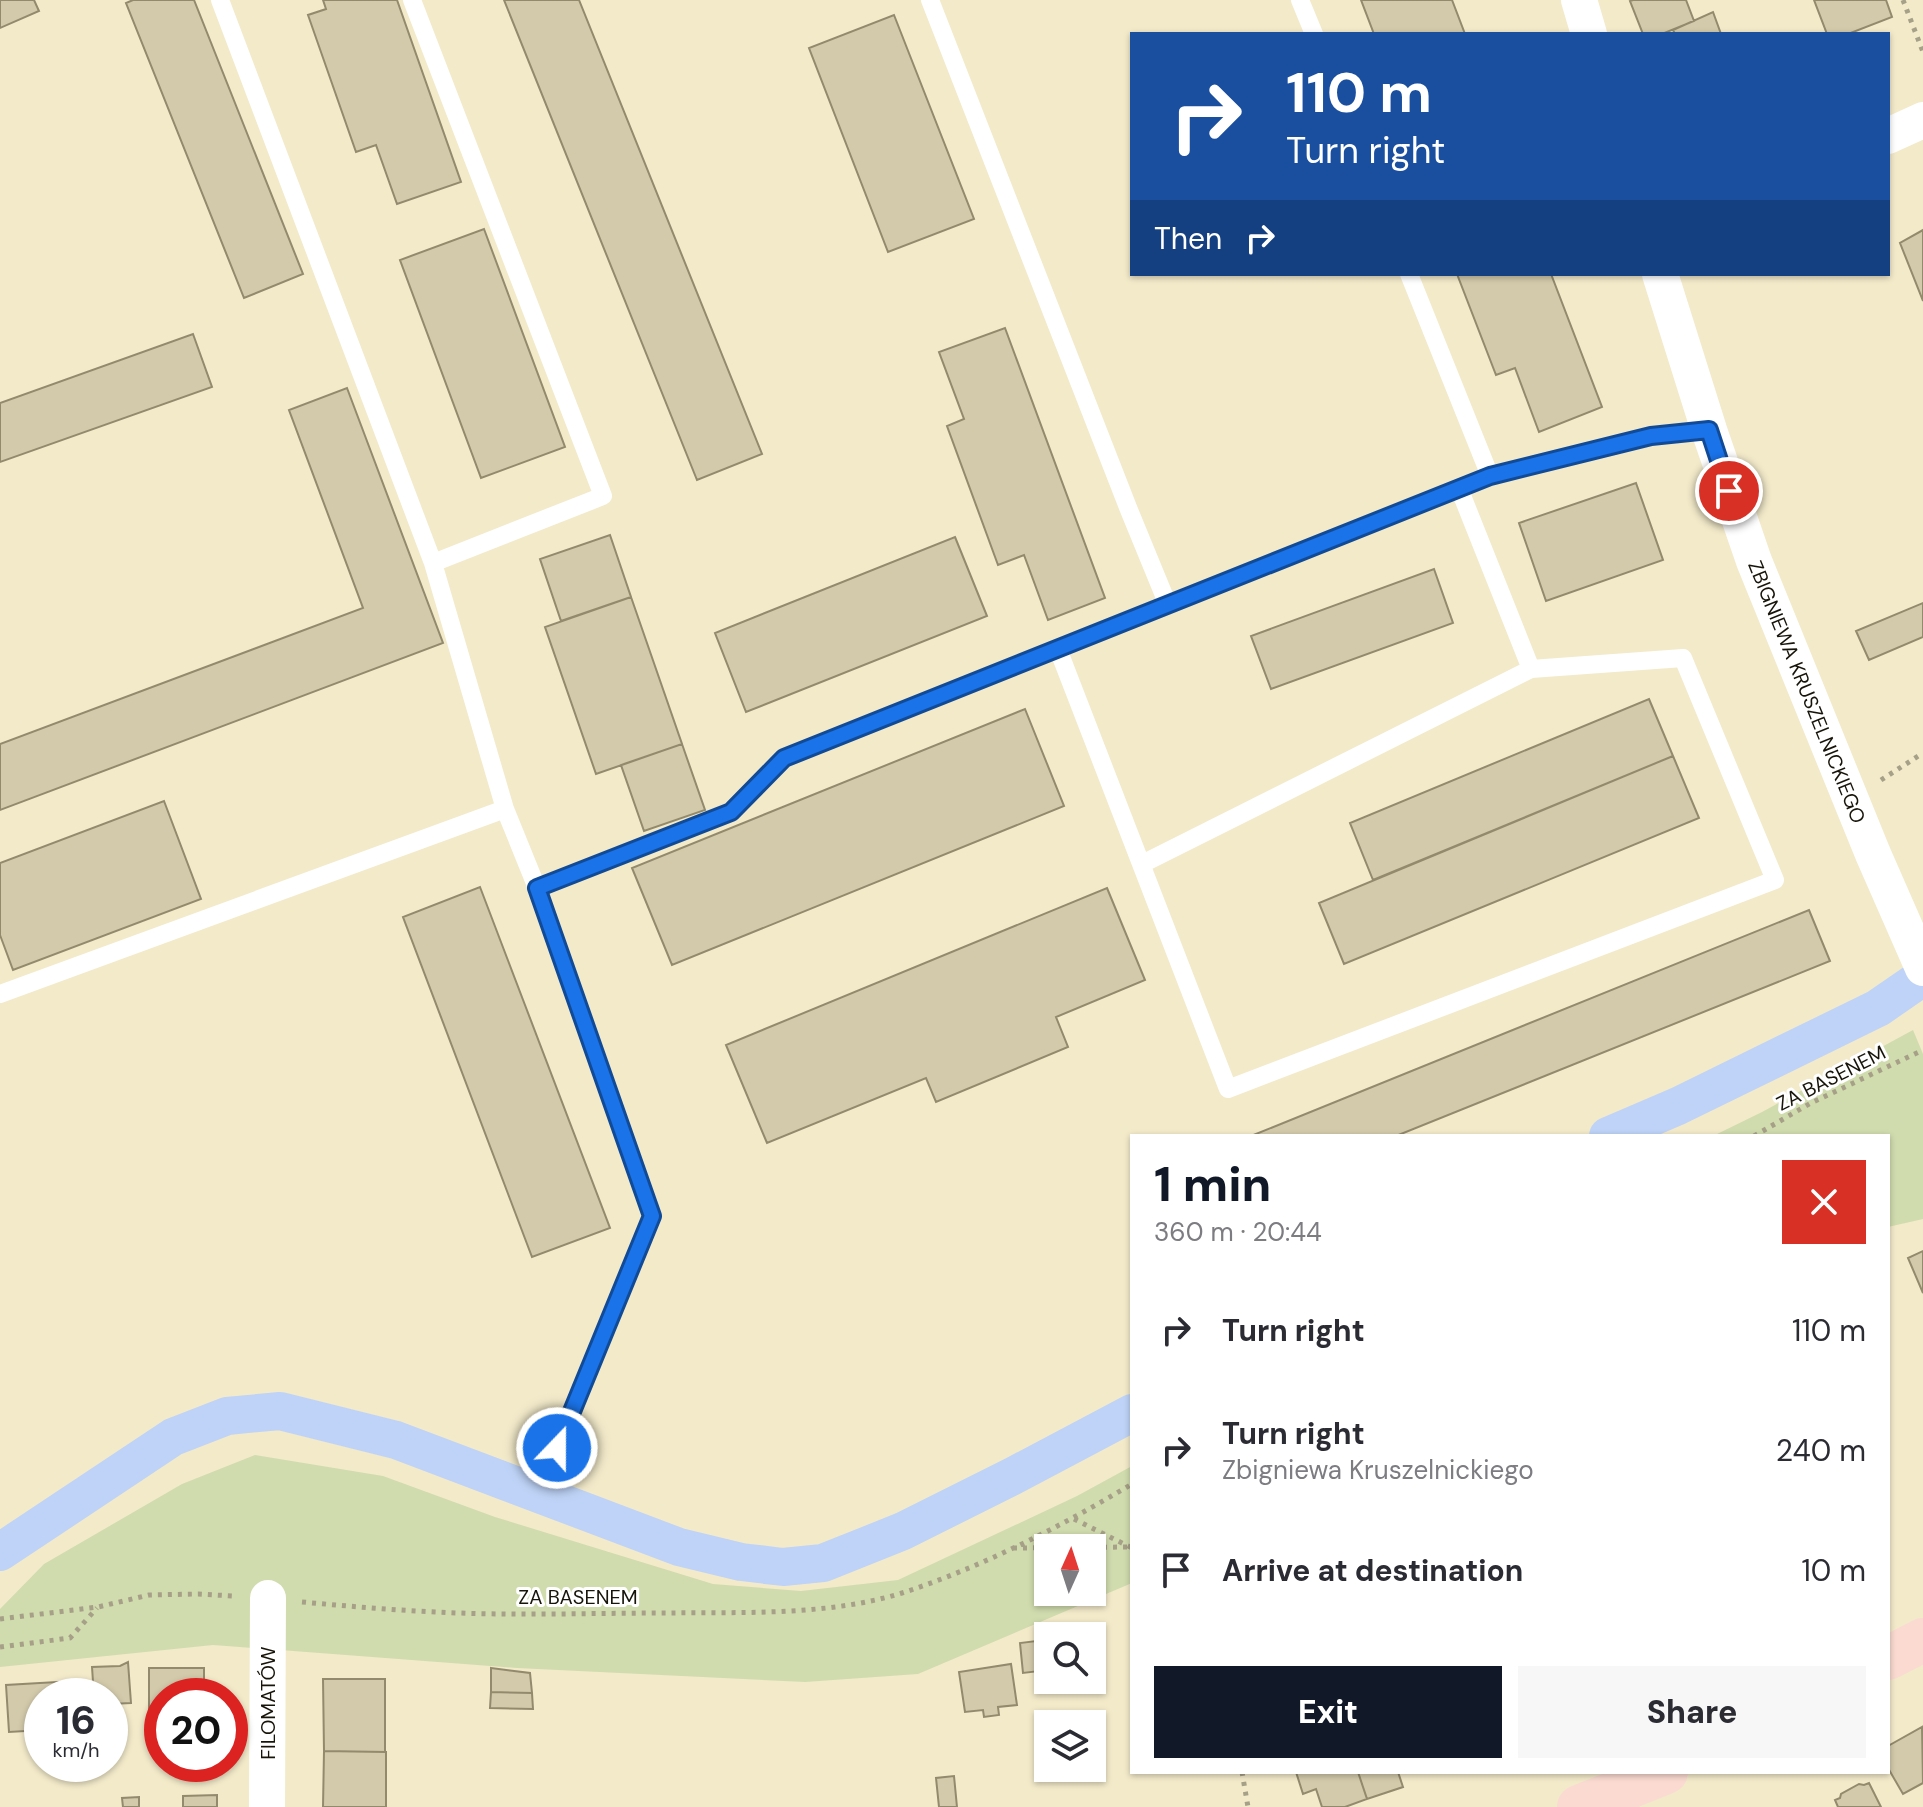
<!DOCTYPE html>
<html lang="en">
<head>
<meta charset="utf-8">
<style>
  body { margin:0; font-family:"DM Sans",sans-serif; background:#f7f7f7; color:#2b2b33; height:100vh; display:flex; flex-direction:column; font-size:30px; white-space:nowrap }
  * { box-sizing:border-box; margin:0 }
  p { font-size:26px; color:#7c7c81 }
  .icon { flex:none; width:44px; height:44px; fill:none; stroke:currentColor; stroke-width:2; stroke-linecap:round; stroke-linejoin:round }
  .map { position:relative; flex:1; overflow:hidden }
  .sheet { position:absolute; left:1130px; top:1134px; width:760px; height:640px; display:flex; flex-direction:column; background:#fff; border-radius:0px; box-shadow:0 2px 6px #0004 }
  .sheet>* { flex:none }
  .guide { position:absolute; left:1130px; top:32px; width:760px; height:244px; border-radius:0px; box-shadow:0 2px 6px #0004; background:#1a4fa0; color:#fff; overflow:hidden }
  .needle { width:52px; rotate:3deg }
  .fabs { position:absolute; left:1034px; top:1534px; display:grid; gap:16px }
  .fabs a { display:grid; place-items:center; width:72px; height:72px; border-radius:0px; background:#fff; box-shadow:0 2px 6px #0004; font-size:40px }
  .speed { position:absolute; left:24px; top:1678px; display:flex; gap:16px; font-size:40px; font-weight:700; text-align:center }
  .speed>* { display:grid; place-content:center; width:104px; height:104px; border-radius:50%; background:#fff; box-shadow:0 2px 6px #0004; line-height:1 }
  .speed small { font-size:20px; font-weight:400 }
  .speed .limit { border:12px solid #d22; background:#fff; color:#111 }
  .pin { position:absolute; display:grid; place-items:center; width:68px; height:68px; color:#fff; margin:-34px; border:4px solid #fff; border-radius:50%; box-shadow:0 2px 8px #0007 }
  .me { position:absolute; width:88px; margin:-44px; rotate:22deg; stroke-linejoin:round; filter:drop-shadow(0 0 6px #0008) }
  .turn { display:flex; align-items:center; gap:28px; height:168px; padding:0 24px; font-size:36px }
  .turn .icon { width:104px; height:104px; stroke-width:2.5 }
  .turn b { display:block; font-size:56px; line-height:68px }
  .then { display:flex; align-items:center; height:76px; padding:0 24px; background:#0003; gap:16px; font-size:30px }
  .round { display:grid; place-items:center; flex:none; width:84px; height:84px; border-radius:0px; background:#f7f7f7 }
  .headline { display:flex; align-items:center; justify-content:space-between; height:136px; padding:0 24px }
  h1 { font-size:48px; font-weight:800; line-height:60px; color:#111827 }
  .cta { display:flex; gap:16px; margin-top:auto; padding:16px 24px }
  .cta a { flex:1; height:92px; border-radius:0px; background:#111827; color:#fff; font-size:32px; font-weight:800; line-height:92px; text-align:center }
  .cta a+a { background:#f7f7f7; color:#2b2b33 }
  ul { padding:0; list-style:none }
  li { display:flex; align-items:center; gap:24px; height:120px; padding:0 24px }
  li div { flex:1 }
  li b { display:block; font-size:30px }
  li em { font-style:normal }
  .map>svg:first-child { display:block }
  .green { fill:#d0dcae; fill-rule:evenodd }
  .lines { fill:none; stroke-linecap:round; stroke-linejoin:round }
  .canal { stroke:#bed3f7; stroke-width:38 }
  .building { fill:#d3caab; stroke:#938a6d; stroke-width:2 }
  .path { stroke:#a7a088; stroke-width:5; stroke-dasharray:4 6; stroke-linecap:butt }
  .lane { stroke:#fff; stroke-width:18 }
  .street { stroke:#fff; stroke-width:36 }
  .secondary { stroke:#fadad1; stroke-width:44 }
  .route-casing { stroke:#114b97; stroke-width:20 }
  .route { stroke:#1a73e8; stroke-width:14 }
  .labels { text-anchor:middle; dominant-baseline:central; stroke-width:6; stroke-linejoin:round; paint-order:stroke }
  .street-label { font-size:20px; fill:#171409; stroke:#fff }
</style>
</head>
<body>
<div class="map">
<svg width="1923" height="1807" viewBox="0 0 1923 1807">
  <rect width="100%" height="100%" fill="#f3eaca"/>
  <!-- green -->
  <path class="green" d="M1913,1030l10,24v165l-35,8v-91h-175l49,-24z
    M255,1455l128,21 112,41 218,67 88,7 97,-11 179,-84 55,-30v117l-214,91 -113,8 -288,-14 -304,-23 -213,22v-58l44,-45 138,-80zM1048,1548h44v44h-44z"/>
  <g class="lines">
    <!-- canal -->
    <path class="canal" d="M1608,1136l70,-30 200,-98 45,-31
      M0,1552l173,-115 54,-21 53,-5 116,29 283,107 62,15 42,5 40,-4 80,-32 110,-55 119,-63"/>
  </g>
  <!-- building -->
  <path class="building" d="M0,0h34l5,11 -39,17z
    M133,0h61l109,274 -59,24 -118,-295z
    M323,0h74l64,182 -64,22 -21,-59 -20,7 -48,-137 18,-6z
    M504,0h75l183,454 -65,26z
    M1361,0h91l13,34h-91z
    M1633,0h53l8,21 -32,13h-19l-13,-33z
    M1814,0h72l6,17 -44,17h-21z
    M1713,12l8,22h-46l-2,-4z
    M894,15l80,204 -86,33 -79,-204z
    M484,229l81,218 -84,31 -81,-218z
    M1923,230v71l-23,-58z
    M1457,274h94l51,133 -63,25 -24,-64 -19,7z
    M1005,328l100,270 -57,22 -24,-65 -26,10 -51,-139 17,-7 -25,-67z
    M193,334l19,53 -212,75v-59z
    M347,388l96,255 -443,167v-66l363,-136 -74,-198z
    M1636,483l27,77 -117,41 -27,-78z
    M610,535l21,62 -70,24 -21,-62z
    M955,537l32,79 -241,96 -31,-79z
    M1434,569l19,54 -182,66 -20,-53z
    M631,597l51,147 -86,30 -51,-147z
    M1923,603v34l-54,23 -13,-29z
    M1649,699l24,57 -300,124 -23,-57z
    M1025,709l39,97 -392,159 -40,-97z
    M682,744l23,66 -61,21 -23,-66z
    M1673,756l26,62 -355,146 -25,-61z
    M164,801l37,98 -188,71 -13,-35v-72z
    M480,887l130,341 -78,29 -129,-340z
    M1107,888l38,92 -89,37 12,30 -132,55 -10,-24 -159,65 -41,-98z
    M1809,910l21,51 -434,175h-145z
    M1923,1251v42l-15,-35z
    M1044,1640l4,30 -25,3 -3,-30z
    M128,1662l3,41 -21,1v-8h-16l-2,-29 28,-1z
    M1011,1664l6,41 -19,2 1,8 -15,2 -1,-7 -18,2 -6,-40z
    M149,1668h55v28h-42v32h-13z
    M491,1668l39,5 2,20 -41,-1z
    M323,1679h62v73l-61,-1z
    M74,1681l1,15h-33v34l-33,2 -3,-47z
    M491,1692l41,1 1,16 -43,-1z
    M1922,1727l1,56 -20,11 -15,-26v-22z
    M1097,1734l4,32 -9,2v-33z
    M324,1751l62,1v55h-63z
    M1296,1772h62l9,27 -22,8h-23l-6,-18 -13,5z
    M1358,1772h40l5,15 -36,12z
    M954,1776l3,31h-18l-3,-29z
    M1869,1783l12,24h-43l-3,-7 5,-2 1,-4 18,-10 5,1z
    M217,1795v12h-34v-11z
    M139,1797v10h-16l-1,-9z"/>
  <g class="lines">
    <!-- path -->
    <path class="path" d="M1903,0l20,52
      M1881,780l42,-27
      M1754,1136l57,-33 112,-53
      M1074,1519l58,29
      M1013,1548l115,-1
      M302,1602c45,4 89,8 134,10 75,4 155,1 231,1 77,-1 160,3 235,-20 80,-26 158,-66 230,-109
      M0,1619l98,-12 51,-12 49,-1 35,2
      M0,1647l70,-9 27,-30
      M1242,1772l6,35"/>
    <!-- lane -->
    <path class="lane" d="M220,0l213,563 72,246
      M412,0l191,496 -170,67
      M930,0l199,510 39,95
      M1300,0l14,34
      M1409,274l81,202
      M1058,649l170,440 547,-209 -92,-222 -152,11 -72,-181
      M1142,864l389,-195
      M0,994l505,-185 32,79
      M546,1478l11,-30 95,-232 -115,-328 194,-76 53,-54 706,-282 161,-40 58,-6"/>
    <!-- street -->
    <path class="street" d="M1579,0l10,34
      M1888,136l35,-16
      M1660,274l49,156 45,131 119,293 50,114
      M267,1807l1,-209"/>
    <!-- secondary -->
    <path class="secondary" d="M1888,1658l35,-18
      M1579,1807l87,-35"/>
  </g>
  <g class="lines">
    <defs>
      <path id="route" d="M557,1448l95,-232 -115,-328 194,-76 53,-54 706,-282 161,-40 58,-6 20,61"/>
    </defs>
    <!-- route casing -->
    <use href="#route" class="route-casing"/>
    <!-- route -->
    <use href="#route" class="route"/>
  </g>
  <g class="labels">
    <!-- street labels -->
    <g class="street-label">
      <text transform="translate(1807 692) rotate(68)">ZBIGNIEWA KRUSZELNICKIEGO</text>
      <text transform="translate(1831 1078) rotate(-27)">ZA BASENEM</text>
      <text x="578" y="1597">ZA BASENEM</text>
      <text transform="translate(268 1703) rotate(-90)">FILOMATÓW</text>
    </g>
  </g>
</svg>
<div class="fabs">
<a><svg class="needle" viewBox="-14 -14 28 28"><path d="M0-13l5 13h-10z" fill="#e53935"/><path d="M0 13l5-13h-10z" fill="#7c7c81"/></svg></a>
<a><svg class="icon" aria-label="search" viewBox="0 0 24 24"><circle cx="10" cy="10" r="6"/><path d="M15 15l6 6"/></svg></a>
<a><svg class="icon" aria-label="layers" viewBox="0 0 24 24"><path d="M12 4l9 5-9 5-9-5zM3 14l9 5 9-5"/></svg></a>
</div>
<div class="speed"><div>16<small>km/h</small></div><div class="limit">20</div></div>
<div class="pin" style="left:1729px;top:491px;background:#d93025"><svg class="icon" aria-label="arrive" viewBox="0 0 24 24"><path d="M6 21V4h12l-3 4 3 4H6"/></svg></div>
<svg class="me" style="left:557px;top:1448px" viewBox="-20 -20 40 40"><circle r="17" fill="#1a73e8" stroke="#fff" stroke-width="3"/><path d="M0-11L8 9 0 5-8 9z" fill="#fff"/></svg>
<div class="guide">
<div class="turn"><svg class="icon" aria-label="right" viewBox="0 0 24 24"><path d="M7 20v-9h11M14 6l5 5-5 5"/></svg><div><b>110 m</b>Turn right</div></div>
<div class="then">Then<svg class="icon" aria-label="right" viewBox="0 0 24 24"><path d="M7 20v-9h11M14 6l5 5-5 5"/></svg></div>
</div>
<section class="sheet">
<div class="headline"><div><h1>1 min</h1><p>360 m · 20:44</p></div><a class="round" style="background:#d93025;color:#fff"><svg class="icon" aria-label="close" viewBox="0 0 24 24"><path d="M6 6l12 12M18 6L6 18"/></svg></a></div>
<ul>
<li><svg class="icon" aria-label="right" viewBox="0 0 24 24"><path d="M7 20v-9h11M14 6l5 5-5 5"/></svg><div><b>Turn right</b></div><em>110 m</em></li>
<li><svg class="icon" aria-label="right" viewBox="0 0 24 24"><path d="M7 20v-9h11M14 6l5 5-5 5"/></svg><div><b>Turn right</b><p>Zbigniewa Kruszelnickiego</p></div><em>240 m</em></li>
<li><svg class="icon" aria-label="arrive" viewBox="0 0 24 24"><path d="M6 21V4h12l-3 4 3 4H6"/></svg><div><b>Arrive at destination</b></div><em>10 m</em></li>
</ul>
<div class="cta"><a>Exit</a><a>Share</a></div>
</section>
</div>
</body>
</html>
